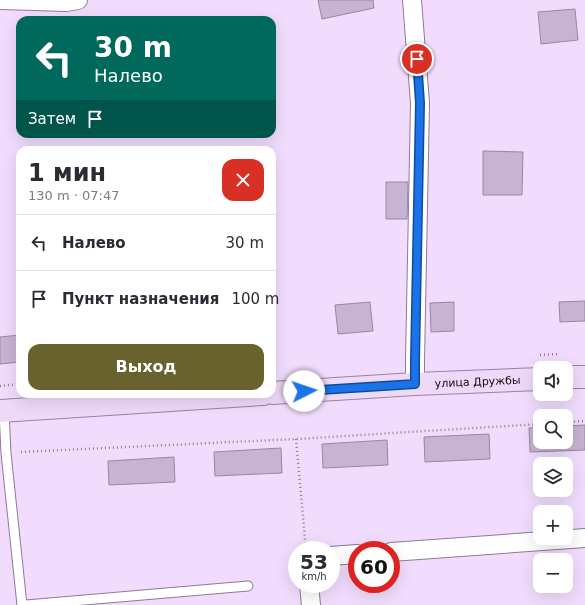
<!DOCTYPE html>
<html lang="ru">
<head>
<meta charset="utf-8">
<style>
  body { margin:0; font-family:"DejaVu Sans",sans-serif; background:#f7f7f7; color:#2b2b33; height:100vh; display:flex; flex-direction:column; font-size:15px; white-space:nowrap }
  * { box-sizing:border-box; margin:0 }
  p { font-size:13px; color:#7c7c81 }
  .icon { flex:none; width:22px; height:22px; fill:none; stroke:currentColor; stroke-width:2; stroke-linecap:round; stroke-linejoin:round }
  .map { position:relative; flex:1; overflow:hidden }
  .panel { position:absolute; left:16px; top:146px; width:260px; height:252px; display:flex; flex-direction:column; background:#fff; border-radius:12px; box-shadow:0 4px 16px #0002 }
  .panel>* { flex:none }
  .guide { position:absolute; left:16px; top:16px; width:260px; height:122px; border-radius:12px; box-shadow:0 4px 16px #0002; background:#00695c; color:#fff; overflow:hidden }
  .controls { position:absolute; left:533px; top:361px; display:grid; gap:8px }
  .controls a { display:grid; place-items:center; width:40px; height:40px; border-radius:8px; background:#fff; box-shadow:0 4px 16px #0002; font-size:20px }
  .speed { position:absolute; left:288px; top:541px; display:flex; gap:8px; font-size:20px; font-weight:700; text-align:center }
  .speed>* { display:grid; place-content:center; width:52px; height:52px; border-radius:50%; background:#fff; box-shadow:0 4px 16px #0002; line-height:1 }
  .speed small { font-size:10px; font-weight:400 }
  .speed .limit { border:6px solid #d22; background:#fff; color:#111 }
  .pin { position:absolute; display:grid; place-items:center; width:34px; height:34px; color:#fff; margin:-17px; border:2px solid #fff; border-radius:50%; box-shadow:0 1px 4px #0007 }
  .me { position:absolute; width:44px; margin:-22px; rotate:86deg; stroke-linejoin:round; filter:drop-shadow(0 0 3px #0008) }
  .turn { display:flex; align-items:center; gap:14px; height:84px; padding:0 12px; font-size:18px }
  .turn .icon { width:52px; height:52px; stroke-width:2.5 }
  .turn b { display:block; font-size:28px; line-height:34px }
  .then { display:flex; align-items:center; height:38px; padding:0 12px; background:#0003; gap:8px; font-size:15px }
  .round { display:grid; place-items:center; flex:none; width:42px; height:42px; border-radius:12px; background:#f7f7f7 }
  .overview { display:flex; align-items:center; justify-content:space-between; height:68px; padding:0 12px }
  h1 { font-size:24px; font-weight:700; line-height:30px }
  .cta { display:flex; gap:8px; margin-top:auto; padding:8px 12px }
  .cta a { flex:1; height:46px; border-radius:12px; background:#67622e; color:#fff; font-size:16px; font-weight:700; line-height:46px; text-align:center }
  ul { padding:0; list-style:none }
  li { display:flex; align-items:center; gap:12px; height:56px; padding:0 12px; border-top:1px solid #e1e1e2 }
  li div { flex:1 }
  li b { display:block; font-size:15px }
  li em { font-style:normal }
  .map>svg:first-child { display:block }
  .building { fill:#c7b3d2; stroke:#9986a4 }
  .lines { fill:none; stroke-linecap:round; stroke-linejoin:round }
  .service-casing { stroke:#8d7a98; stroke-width:11 }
  .minor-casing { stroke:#8d7a98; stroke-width:20 }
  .primary-casing { stroke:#9881a5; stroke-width:24 }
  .path { stroke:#8e8097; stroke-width:2.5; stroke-dasharray:1 3; stroke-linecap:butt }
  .service { stroke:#fff; stroke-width:9 }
  .minor { stroke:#fff; stroke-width:18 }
  .primary { stroke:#eedaf8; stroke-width:22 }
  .route-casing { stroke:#114b97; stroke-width:10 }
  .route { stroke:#1a73e8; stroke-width:7 }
  .labels { text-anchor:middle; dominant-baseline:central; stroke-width:4; stroke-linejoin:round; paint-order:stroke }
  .street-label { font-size:11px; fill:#0f0913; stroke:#fff }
</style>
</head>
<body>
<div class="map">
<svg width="585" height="605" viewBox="0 0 585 605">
  <rect width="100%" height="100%" fill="#f1dcfd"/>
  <!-- building -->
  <path class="building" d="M318,0h55l1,8 -52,11z
    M575,9l3,31 -37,4 -3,-32z
    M483,151l40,1 -1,43h-39z
    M386,182h22l-1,37h-21z
    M585,301v20l-25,1 -1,-20z
    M370,302l3,29 -35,3 -3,-29z
    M454,302v29l-23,1 -1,-29z
    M20,335v27l-20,2v-27z
    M585,425v25l-55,2 -1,-24 11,-1v15h26v-16z
    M489,434l1,25 -65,3 -1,-25z
    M387,440l1,25 -65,3 -1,-24z
    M281,448l1,25 -67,3 -1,-24z
    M174,457l1,25 -66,3 -1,-24z"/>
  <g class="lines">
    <defs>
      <path id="service" d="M4,411l2,42 16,152
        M26,605l222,-19"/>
      <path id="minor" d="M1,0l65,2 12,-2
        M412,0l8,103 -5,258v23
        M391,552l194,-14
        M331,556l26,-2
        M309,584l2,21"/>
      <g id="primary">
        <path d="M566,377h19"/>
        <path id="s1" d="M272,393l143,-9 125,-5"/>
        <path d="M0,411l263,-17"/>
      </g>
    </defs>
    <!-- service casing -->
    <use href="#service" class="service-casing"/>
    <!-- minor casing -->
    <use href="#minor" class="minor-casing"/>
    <!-- primary casing -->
    <use href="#primary" class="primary-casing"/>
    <!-- path -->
    <path class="path" d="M540,355l19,-1
      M0,386l20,-2
      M566,422l19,-1
      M296,439l10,111
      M21,452l275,-13 244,-15"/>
    <!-- service -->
    <use href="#service" class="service"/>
    <!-- minor -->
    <use href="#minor" class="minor"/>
    <!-- primary -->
    <use href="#primary" class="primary"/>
  </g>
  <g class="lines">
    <defs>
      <path id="route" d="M304,391l111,-7v-23l5,-258 -3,-44"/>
    </defs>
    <!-- route casing -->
    <use href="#route" class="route-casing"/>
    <!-- route -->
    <use href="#route" class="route"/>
  </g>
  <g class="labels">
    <!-- street labels -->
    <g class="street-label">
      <text stroke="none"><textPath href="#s1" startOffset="206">улица Дружбы</textPath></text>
    </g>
  </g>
</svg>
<div class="controls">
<a><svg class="icon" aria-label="sound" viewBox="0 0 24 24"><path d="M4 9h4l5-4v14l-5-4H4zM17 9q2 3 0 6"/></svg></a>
<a><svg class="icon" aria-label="search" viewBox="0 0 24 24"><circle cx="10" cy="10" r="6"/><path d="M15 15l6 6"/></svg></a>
<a><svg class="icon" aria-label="layers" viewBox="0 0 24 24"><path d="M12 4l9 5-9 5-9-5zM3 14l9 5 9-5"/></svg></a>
<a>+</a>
<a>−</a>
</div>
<div class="speed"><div>53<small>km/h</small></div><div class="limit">60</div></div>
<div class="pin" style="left:417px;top:59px;background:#d93025"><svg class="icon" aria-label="arrive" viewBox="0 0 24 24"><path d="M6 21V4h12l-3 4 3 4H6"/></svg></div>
<svg class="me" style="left:304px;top:391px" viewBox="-20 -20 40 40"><circle r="19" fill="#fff"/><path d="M0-13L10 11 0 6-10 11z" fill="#1a73e8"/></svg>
<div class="guide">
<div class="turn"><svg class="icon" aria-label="left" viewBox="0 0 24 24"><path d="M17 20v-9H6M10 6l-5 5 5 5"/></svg><div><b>30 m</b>Налево</div></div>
<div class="then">Затем<svg class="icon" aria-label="arrive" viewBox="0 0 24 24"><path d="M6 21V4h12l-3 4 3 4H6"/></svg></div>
</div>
<section class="panel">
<div class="overview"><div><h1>1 мин</h1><p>130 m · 07:47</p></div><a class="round" style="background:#d93025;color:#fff"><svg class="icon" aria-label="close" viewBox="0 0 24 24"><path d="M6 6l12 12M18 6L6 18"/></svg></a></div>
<ul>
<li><svg class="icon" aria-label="left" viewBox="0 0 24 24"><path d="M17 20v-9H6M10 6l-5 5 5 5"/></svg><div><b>Налево</b></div><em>30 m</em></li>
<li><svg class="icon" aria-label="arrive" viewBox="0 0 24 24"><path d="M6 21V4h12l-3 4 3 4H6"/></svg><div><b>Пункт назначения</b></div><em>100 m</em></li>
</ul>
<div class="cta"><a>Выход</a></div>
</section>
</div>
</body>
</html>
